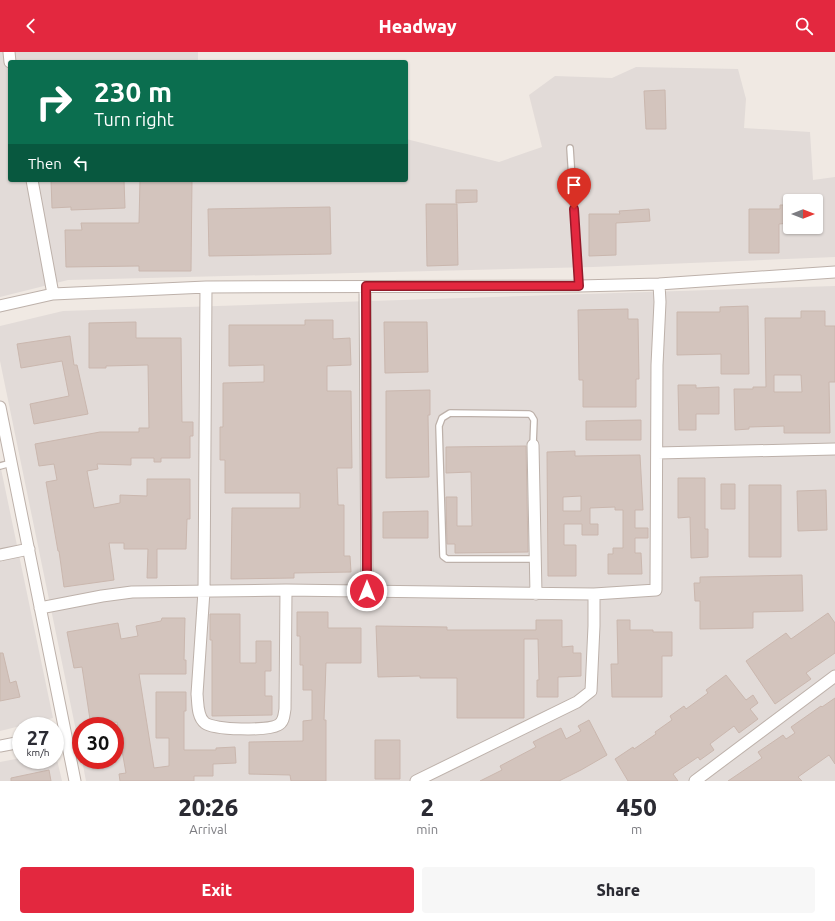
<!DOCTYPE html>
<html lang="en">
<head>
<meta charset="utf-8">
<style>
  body { margin:0; font-family:Ubuntu,sans-serif; background:#f7f7f7; color:#2b2b33; height:100vh; display:flex; flex-direction:column; font-size:15px; white-space:nowrap }
  * { box-sizing:border-box; margin:0 }
  p { font-size:13px; color:#7c7c81 }
  .icon { flex:none; width:22px; height:22px; fill:none; stroke:currentColor; stroke-width:2; stroke-linecap:round; stroke-linejoin:round }
  .map { position:relative; height:729px; overflow:hidden }
  .panel { display:flex; flex-direction:column; background:#fff; flex:1 }
  .panel>* { flex:none }
  .hud { position:absolute; left:8px; top:8px; width:400px; height:122px; border-radius:4px; box-shadow:0 1px 3px #0004; background:#0b6e4f; color:#fff; overflow:hidden }
  .needle { width:26px; rotate:90deg }
  .tools { position:absolute; left:783px; top:142px; display:grid; gap:8px }
  .tools a { display:grid; place-items:center; width:40px; height:40px; border-radius:4px; background:#fff; box-shadow:0 1px 3px #0004; font-size:20px }
  .speed { position:absolute; left:12px; top:665px; display:flex; gap:8px; font-size:20px; font-weight:700; text-align:center }
  .speed>* { display:grid; place-content:center; width:52px; height:52px; border-radius:50%; background:#fff; box-shadow:0 1px 3px #0004; line-height:1 }
  .speed small { font-size:10px; font-weight:400 }
  .speed .limit { border:6px solid #d22; background:#fff; color:#111 }
  .pin { position:absolute; display:grid; place-items:center; width:34px; height:34px; color:#fff; margin:-41px -17px; border-radius:50% 50% 50% 0; rotate:-45deg; box-shadow:0 0 4px #0007 }
  .pin .icon { rotate:45deg }
  .me { position:absolute; width:44px; margin:-22px; rotate:0deg; stroke-linejoin:round; filter:drop-shadow(0 0 3px #0008) }
  .turn { display:flex; align-items:center; gap:14px; height:84px; padding:0 20px; font-size:18px }
  .turn .icon { width:52px; height:52px; stroke-width:2.5 }
  .turn b { display:block; font-size:28px; line-height:34px }
  .then { display:flex; align-items:center; height:38px; padding:0 20px; background:#0003; gap:8px; font-size:15px }
  .eta { display:flex; justify-content:space-evenly; align-items:center; height:68px; text-align:center }
  .eta b { font-size:24px; font-weight:800; line-height:28px }
  .cta { display:flex; gap:8px; margin-top:auto; padding:8px 20px }
  .cta a { flex:1; height:46px; border-radius:4px; background:#e3283f; color:#fff; font-size:16px; font-weight:800; line-height:46px; text-align:center }
  .cta a+a { background:#f7f7f7; color:#2b2b33 }
  header { display:flex; justify-content:space-between; align-items:center; height:52px; padding:0 20px; background:#e3283f; color:#fff; font-size:18px; font-weight:800 }
  .map>svg:first-child { display:block }
  .industrial { fill:#e2dbd8; fill-rule:evenodd }
  .building { fill:#d3c4bd; stroke:#cab7ae; fill-rule:evenodd }
  .lines { fill:none; stroke-linecap:round; stroke-linejoin:round }
  .lane-casing { stroke:#bdb1aa; stroke-width:8 }
  .street-casing { stroke:#bdb1aa; stroke-width:13 }
  .lane { stroke:#fff; stroke-width:5.5 }
  .street { stroke:#fff; stroke-width:11 }
  .route-casing { stroke:#941a29; stroke-width:10 }
  .route { stroke:#e3283f; stroke-width:7 }
</style>
</head>
<body>
<header><svg class="icon" aria-label="back" viewBox="0 0 24 24"><path d="M15 5l-7 7 7 7"/></svg>Headway<svg class="icon" aria-label="search" viewBox="0 0 24 24"><circle cx="10" cy="10" r="6"/><path d="M15 15l6 6"/></svg></header>
<div class="map">
<svg width="835" height="729" viewBox="0 0 835 729">
  <rect width="100%" height="100%" fill="#f0e9e3"/>
  <!-- industrial -->
  <path class="industrial" d="M0,0h198v10h-188v118h396v-41l93,23 43,-15 -13,-52 26,-19 57,2 24,-11 102,2 8,30 -2,29 66,4 3,48 22,-3v80l-242,10 -525,13 -68,17zM790,149h26v26h-26z
    M835,234v495h-749l-4,-21h33v-34h-34v29l-81,-394v-35l63,-15z
    M0,412l53,254 -53,13z
    M55,699l7,30h-62v-19l21,-4v2h34z"/>
  <!-- building -->
  <path class="building" d="M665,38l1,39h-20l-2,-38z
    M51,128h73l1,28 -54,2v-3l-19,1z
    M140,128h52l-1,91h-52v-5l-73,1 -1,-37h17l-1,-7h58z
    M456,138h21v12l-21,1z
    M426,152h31l1,61 -31,1z
    M780,153h10v18l-11,1v29h-30v-44h31z
    M330,155l1,47 -122,2 -1,-47z
    M649,157l1,12 -34,2v32l-27,1v-42h31l-1,-3z
    M748,254l1,68h-28v-20l-44,1v-43h43v-5z
    M628,257v10h10l1,60h-3v28h-53v-27h-4l-1,-70z
    M801,259h24v15h10v56h-6l1,51h-46v-7l-35,1v2l-14,1 -1,-41h19v-2h13l-1,-69h36zM774,323h27l1,17h-28z
    M305,268h28v19l17,-1 1,27 -24,1v25h24l1,77h-15l1,37h6v51h6l1,16 -57,1v5l-63,1 1,-71h68v-15h-75v-33h-5v-33h3v-44l41,-1v-17l-35,1v-41h76z
    M136,270v16h45l1,84h11v14h-3v22h-29v4h-7v-4h-23v7l-34,-1 1,5 -11,2 7,37 26,-5v-8l27,1v-17h43v40h-3l-1,30h-29v29h-10l1,-29h-24v-6h-15l5,37 -50,7 -5,-36h-1l-12,-69 11,-2 -3,-16 -15,2 -4,-22 65,-12h39v-4h10l-1,-63 -42,1v2h-17v-45z
    M384,270h43l1,50 -43,1z
    M70,284l4,29h3l11,49 -54,10 -4,-20 39,-8 -7,-35 -41,7 -4,-24z
    M678,333h18v3l23,-1v27h-23v16h-17z
    M430,338v25h-2l1,62 -43,1v-87z
    M641,368v20h-55v-19z
    M526,394l2,106 -73,1v-9h-8l-1,-47h11v29h15l-1,-54 -25,1v-26z
    M575,399v5l65,-1 3,55h-8v18h13v10h-13v15h6l1,21h-34v-20h5v-6h10v-38h-8v-3l-25,1v16h8v11h-16v-11h-18v21h12v31h-28l-1,-124zM581,444v15h-18v-14z
    M678,426h27v51h3v28l-17,1 -1,-41 -12,1z
    M721,432h14v25h-14z
    M749,433h32v72h-32z
    M826,438l1,40 -29,1 -1,-40z
    M428,459v27h-45v-26z
    M802,523l1,36 -50,1v16l-53,1v-28h-5l-1,-18h6v-6z
    M297,560h31v16h33v35h-35l-2,57h2v61h-35l-1,-6 -41,-1v-32l54,-1v-20l9,-1v-30h-9v-25h-3v-29h-3z
    M828,561l7,10v30l-29,20 5,6 -36,25 -29,-43 40,-28 5,6z
    M210,562h30v49h16v-22h15v30h-6v25h7v19l-60,1v-76h-2z
    M162,566h23l-1,42h2v14h-47l15,94 15,-2v-28h-13v-46h30v19h-2v39h32v-2l19,-1 1,16 -23,1v12h-19v5h-74l-1,-7 7,-1 -9,-51 -26,4 -9,-59 -8,1 -7,-36 51,-9 3,16 17,-3 -2,-10 25,-5z
    M536,568h26v27l11,-1v7h8v23l-23,1v20h-21v-17h2l-1,-41h-14v79h-67v-40h-37v-2l-42,1 -2,-51 71,1v3h89z
    M617,568h13v10h23v2h19v24h-10v41h-50l-1,-33h7z
    M0,601h3l7,30 6,-2 4,16 -20,4z
    M726,623l20,25 7,-5 5,8 -8,6 8,10 -19,14 -5,-7 -24,18 4,6 -14,10 -2,-3 -25,17 5,7h-50l-13,-22 18,-12 1,2 22,-15 -1,-2 17,-12 -2,-4 14,-10 2,3 22,-16 -2,-3z
    M835,646v66l-6,-9 -31,22 4,4h-74l34,-23 -4,-6 25,-17 3,4 9,-6 -4,-6 30,-21 1,1z
    M589,668l18,35 -26,15 -22,11h-79l22,-11 -2,-4 36,-19 -3,-5 28,-14 5,11 15,-8 -3,-5z
    M375,688h25v39h-25z
    M49,718l2,11h-40v-3z"/>
  <g class="lines">
    <defs>
      <path id="lane" d="M570,96l9,138
        M533,393l1,-25 -3,-5 -2,-1 -79,-1 -8,5 -3,8 4,130 4,3h89
        M0,414l11,-3"/>
      <path id="street" d="M9,0l1,10
        M32,128l21,114
        M206,235l-2,304 -7,103c1,9 0,23 8,29 9,7 63,8 73,2 6,-3 6,-10 7,-16l1,-119
        M365,235l2,304
        M0,254l53,-12 153,-7 373,-1 80,-2 176,-12
        M0,355l75,374
        M533,393l3,149
        M657,401l178,-4
        M0,503l29,-6
        M40,556l62,-12 30,-4 154,-2 308,4
        M0,694l21,-4
        M416,729l161,-79 14,-11 3,-65v-32l62,-4 1,-225 3,-63 -1,-18
        M695,729l140,-105"/>
    </defs>
    <!-- lane casing -->
    <use href="#lane" class="lane-casing"/>
    <!-- street casing -->
    <use href="#street" class="street-casing"/>
    <!-- lane -->
    <use href="#lane" class="lane"/>
    <!-- street -->
    <use href="#street" class="street"/>
  </g>
  <g class="lines">
    <defs>
      <path id="route" d="M367,539l-1,-305h213l-5,-77"/>
    </defs>
    <!-- route casing -->
    <use href="#route" class="route-casing"/>
    <!-- route -->
    <use href="#route" class="route"/>
  </g>
</svg>
<div class="tools">
<a><svg class="needle" viewBox="-14 -14 28 28"><path d="M0-13l5 13h-10z" fill="#e53935"/><path d="M0 13l5-13h-10z" fill="#7c7c81"/></svg></a>
</div>
<div class="speed"><div>27<small>km/h</small></div><div class="limit">30</div></div>
<div class="pin" style="left:574px;top:157px;background:#d93025"><svg class="icon" aria-label="arrive" viewBox="0 0 24 24"><path d="M6 21V4h12l-3 4 3 4H6"/></svg></div>
<svg class="me" style="left:367px;top:539px" viewBox="-20 -20 40 40"><circle r="17" fill="#e3283f" stroke="#fff" stroke-width="3"/><path d="M0-11L8 9 0 5-8 9z" fill="#fff"/></svg>
<div class="hud">
<div class="turn"><svg class="icon" aria-label="right" viewBox="0 0 24 24"><path d="M7 20v-9h11M14 6l5 5-5 5"/></svg><div><b>230 m</b>Turn right</div></div>
<div class="then">Then<svg class="icon" aria-label="left" viewBox="0 0 24 24"><path d="M17 20v-9H6M10 6l-5 5 5 5"/></svg></div>
</div>
</div>
<section class="panel">
<div class="eta">
<div><b>20:26</b><p>Arrival</p></div>
<div><b>2</b><p>min</p></div>
<div><b>450</b><p>m</p></div>
</div>
<div class="cta"><a>Exit</a><a>Share</a></div>
</section>
</body>
</html>
